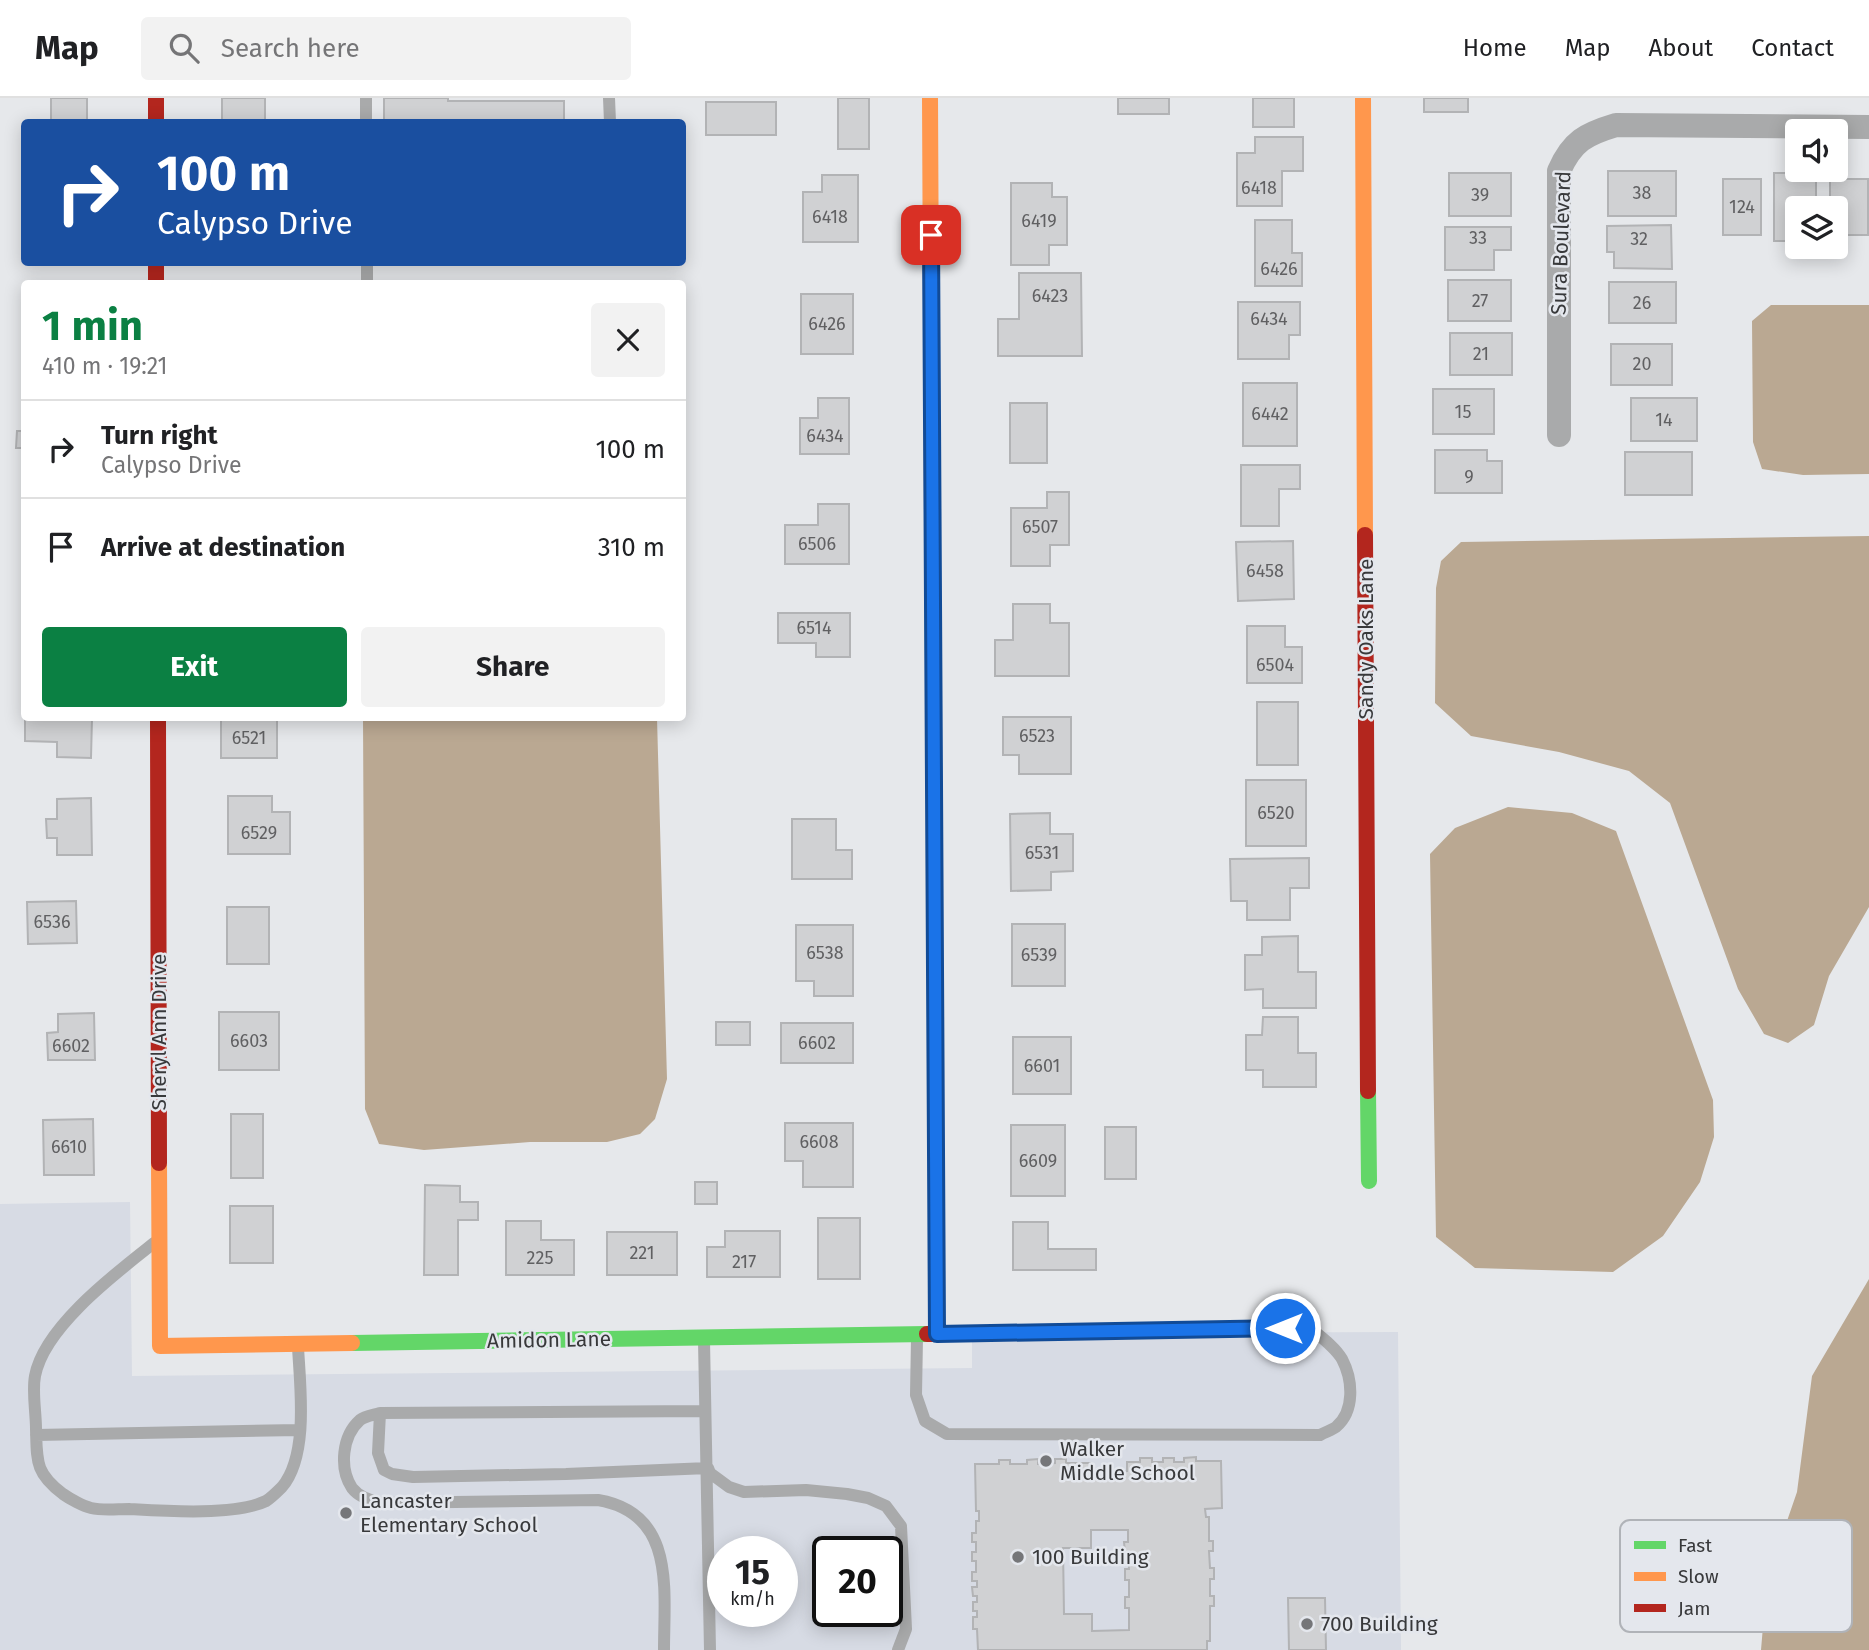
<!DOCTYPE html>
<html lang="en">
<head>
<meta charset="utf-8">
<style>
  body { margin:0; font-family:"Fira Sans",sans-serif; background:#f2f2f2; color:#202124; height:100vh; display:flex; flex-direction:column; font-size:26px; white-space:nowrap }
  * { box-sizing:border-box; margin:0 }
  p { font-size:23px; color:#757577 }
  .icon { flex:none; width:38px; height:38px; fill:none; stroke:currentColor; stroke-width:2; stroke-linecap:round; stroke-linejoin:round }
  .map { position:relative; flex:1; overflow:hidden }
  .panel { position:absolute; left:21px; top:182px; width:665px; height:441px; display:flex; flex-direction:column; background:#fff; border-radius:7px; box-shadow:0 4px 18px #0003 }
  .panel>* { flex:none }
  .top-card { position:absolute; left:21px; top:21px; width:665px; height:147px; border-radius:7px; box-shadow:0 4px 18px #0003; background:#1a4fa0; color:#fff; overflow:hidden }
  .buttons { position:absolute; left:1785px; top:21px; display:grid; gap:14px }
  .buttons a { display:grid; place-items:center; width:63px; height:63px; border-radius:7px; background:#fff; box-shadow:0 4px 18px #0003; font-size:35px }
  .speed { position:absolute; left:707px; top:1438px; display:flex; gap:14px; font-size:35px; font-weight:700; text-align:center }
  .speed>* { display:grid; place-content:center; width:91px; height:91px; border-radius:50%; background:#fff; box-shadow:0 4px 18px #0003; line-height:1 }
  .speed small { font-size:18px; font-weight:400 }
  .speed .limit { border:4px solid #111; border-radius:10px; background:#fff; color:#111 }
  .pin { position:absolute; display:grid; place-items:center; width:60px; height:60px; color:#fff; margin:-30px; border-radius:14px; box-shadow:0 4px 10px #0006 }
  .me { position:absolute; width:77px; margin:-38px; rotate:270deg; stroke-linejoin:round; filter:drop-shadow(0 0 5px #0008) }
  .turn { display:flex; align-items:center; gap:24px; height:147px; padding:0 21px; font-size:32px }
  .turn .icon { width:91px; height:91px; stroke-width:2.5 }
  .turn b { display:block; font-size:49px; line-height:60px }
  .round { display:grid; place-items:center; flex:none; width:74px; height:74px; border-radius:7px; background:#f2f2f2 }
  .overview { display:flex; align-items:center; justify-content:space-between; height:119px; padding:0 21px }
  h1 { font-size:42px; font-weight:700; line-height:52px; color:#0b8043 }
  .button { display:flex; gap:14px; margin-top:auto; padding:14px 21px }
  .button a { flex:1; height:80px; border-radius:7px; background:#0b8043; color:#fff; font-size:28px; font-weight:700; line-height:80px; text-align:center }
  .button a+a { background:#f2f2f2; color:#202124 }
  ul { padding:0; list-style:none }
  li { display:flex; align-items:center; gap:21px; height:98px; padding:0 21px; border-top:2px solid #e0e0e0 }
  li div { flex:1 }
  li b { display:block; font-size:26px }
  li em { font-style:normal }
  header { display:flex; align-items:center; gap:42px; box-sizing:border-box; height:98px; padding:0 35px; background:#fff; border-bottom:2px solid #e0e0e0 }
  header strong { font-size:33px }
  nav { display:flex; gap:38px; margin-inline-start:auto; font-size:24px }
  .search { width:490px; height:63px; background:#f2f2f2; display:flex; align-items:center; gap:18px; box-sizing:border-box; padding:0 24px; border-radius:7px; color:#757577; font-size:26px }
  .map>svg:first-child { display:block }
  .built { fill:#d7dbe4; fill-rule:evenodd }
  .water { fill:#baa892 }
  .building { fill:#d0d1d3; stroke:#b2b3b5; stroke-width:2; fill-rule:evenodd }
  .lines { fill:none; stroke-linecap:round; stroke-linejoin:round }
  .lane { stroke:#a9aaab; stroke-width:12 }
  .street { stroke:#a9aaab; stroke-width:24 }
  .fast { stroke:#63d668; stroke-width:16 }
  .slow { stroke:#ff974d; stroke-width:16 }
  .jam { stroke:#b3261e; stroke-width:16 }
  .route-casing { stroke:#114b97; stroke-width:18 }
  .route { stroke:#1a73e8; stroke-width:12 }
  .poi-dot { fill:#757679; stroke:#e4e7ed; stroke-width:2.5 }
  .labels { text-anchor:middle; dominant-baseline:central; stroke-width:5; stroke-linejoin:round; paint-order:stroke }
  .number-label { font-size:18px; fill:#606062 }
  .street-label { font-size:21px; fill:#38393b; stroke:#e4e7ed }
  .poi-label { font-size:21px; fill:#38393b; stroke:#e4e7ed; text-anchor:start }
  .key { fill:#e4e7ed; stroke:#b0b3b8; stroke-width:2 }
  .key-label { font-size:19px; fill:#38393b }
</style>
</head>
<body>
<header>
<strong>Map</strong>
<div class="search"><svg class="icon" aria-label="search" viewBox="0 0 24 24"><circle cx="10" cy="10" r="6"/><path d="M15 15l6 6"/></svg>Search here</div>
<nav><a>Home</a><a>Map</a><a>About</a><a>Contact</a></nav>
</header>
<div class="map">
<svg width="1869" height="1552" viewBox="0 0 1869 1552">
  <rect width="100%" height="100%" fill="#e6e8eb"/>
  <!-- built -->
  <path class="built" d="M130,1104l2,174 840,-8v-34l426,-2 3,318h-1401v-446zM723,1454h59v60h-59zM828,1454h59v60h-59z"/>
  <!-- water -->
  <path class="water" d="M1771,207h98v169l-66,1 -41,-6 -9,-27 -1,-121z
    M1869,438v371l-40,69 -15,49 -26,18 -24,-9 -26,-45 -68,-186 -41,-32 -70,-19 -88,-16 -36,-33 1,-115 5,-27 20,-19z
    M363,620h294l10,361 -12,40 -15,15 -33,8h-77l-106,8 -45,-6 -14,-35z
    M1508,709l64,6 44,18 97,269 1,37 -14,45 -37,54 -50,36 -138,-4 -39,-31 -6,-383 25,-26z
    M1869,1181v371h-108l6,-71 30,-87 15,-116z"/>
  <!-- building -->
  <path class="building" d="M51,0h36v24h-36z
    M222,0h43v24h-43z
    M384,0h64v3h116v21h-180z
    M838,0h31v51h-31z
    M1118,0h51v16h-51z
    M1253,0h41v29h-41z
    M1424,0h44v14h-44z
    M706,4h70v33h-70z
    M1255,39h48v34h-21v35h-45v-53h18z
    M1608,73h68v45h-68z
    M1449,75h62v43h-62z
    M1774,75h42v35h-19v33h-23z
    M822,77h36v67h-55v-50h19z
    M1723,81h38v56h-38z
    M1830,81h38v56h-32v-27h-6z
    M1011,85h41v14h15v48h-18v20h-38z
    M1255,122h37v33h10v33h-47z
    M1671,127l1,44 -58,-1v-16h-7v-26z
    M1445,129h66v23h-17v20h-49z
    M1019,175h62l1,83h-84v-37h21z
    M1448,182h63v41h-63z
    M43,184h42v2h-42z
    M1609,184h67v41h-67z
    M801,196h52v60h-52z
    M1238,204h62v33h-11v24h-51z
    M1450,235h62v42h-62z
    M1611,246h61v41h-61z
    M1243,285h54v63h-54z
    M1433,291h61v45h-61z
    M818,300h31v56h-49v-36h18z
    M1631,300h66v43h-66z
    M1010,305h37v60h-37z
    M17,333h7v17h-8z
    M1435,352h52v11h15v32h-67z
    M1625,354h67v43h-67z
    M1241,367h59v24h-21v37h-38z
    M1047,394h22v53h-19v21h-39v-58h36z
    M818,406h31v60h-64v-39h33z
    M1293,443l1,58 -56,2 -2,-59z
    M1013,506h37v19h19v53h-74v-36h18z
    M778,515h72v44h-34v-14h-38z
    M1247,528h38v21h17v36h-55z
    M1257,604h41v63h-41z
    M1003,619h68v57h-52v-19h-16z
    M25,620h67l-1,40 -34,-1v-15l-32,-1z
    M221,620h56v40h-56z
    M1246,682h60v66h-60z
    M228,698h44v16h18v42h-62z
    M91,700l1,57h-35v-17h-10l-1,-19h11v-20z
    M1050,715v21h23v37l-22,1v18l-40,1 -1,-77z
    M792,721h44v31h16v29h-60z
    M1309,760v30h-19v32h-43v-19h-16l-1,-42z
    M76,803l1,42 -49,1 -1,-42z
    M227,809h42v57h-42z
    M1012,826h53v62h-53z
    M796,827h57v71h-39v-15h-18z
    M1298,838v36h18v36h-53v-19l-18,1v-35h17v-18z
    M219,914h60v58h-60z
    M94,915l1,47h-47l-1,-27 11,-1v-18z
    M1263,919h35v36h18v34h-53v-17h-17v-35h16z
    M716,924h34v23h-34z
    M781,925h72v40h-72z
    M1013,939h58v57h-58z
    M231,1016h32v64h-32z
    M93,1021l1,56h-50l-1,-55z
    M785,1025h68v64h-50v-26h-18z
    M1011,1027h54v71h-54z
    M1105,1029h31v52h-31z
    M695,1084h22v22h-22z
    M425,1087l35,1v16h18v18h-20v55h-34z
    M230,1108h43v57h-43z
    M818,1120h42v61h-42z
    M506,1123h35v19h33v35h-68z
    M1013,1124h35v27h48v21h-83z
    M725,1133h55v46h-73v-30h18z
    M607,1134h70v43h-70z
    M1196,1359v4h25l1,47 -17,1 1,8h3v24h4v10h-4l1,17h4v11h-4v17h4v10h-4v35h-3v9h-229l-1,-21h-4v-12h4v-6h-4v-9h4v-6h-4l-1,-9h5v-6h-5v-9h4v-11h-4v-9h4v-10h-4v-9h4v-12h3v-10h-3l-1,-47h24v-4h11v4h17v-4l11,-1v5l17,-1v-4h11v4h24l1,9 36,-1v-9h13v-4h12v4h11v-4h11v4h10v-4zM1091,1432h37v12h-4l1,10h3l1,17h-4v11h4v17h-4v11h4v22l-37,1v-17h-28l-1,-66h28z
    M1288,1500h37l1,52h-37z"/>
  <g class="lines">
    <!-- lane -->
    <path class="lane" d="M366,0v24
      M609,0l1,24
      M367,164v22
      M154,1145c-38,30 -110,84 -119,133 -3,16 1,36 1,53 1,32 -1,44 27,65 7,5 20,12 28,14 12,3 26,1 38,1 35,2 106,7 137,-8 5,-3 12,-10 16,-14 27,-32 18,-101 16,-140
      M917,1240l-1,57 9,26 22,13 373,1c5,-3 12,-5 16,-8 19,-16 17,-47 6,-68 -7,-12 -21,-22 -32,-31l-370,6
      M704,1243l6,309
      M380,1315l-2,40 6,17 8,4 21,3 153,-3 142,-6
      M36,1337l263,-5
      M708,1370l2,5 19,14 15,5 62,-2 41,4 21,4 18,8 15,20 5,103 -8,21
      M664,1552c0,-60 12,-137 -66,-150l-216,3c-11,-2 -23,-6 -30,-15 -13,-20 -10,-52 8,-68 5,-4 14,-5 20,-7l324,-2"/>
    <!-- street -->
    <path class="street" d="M1559,337v-264c13,-30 27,-37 57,-46l253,2"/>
    <!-- fast -->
    <path class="fast" d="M932,414l2,296
      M1368,993l1,90
      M352,1245l575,-9"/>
    <!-- slow -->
    <path class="slow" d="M930,0l2,414
      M1363,0l2,437
      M159,1065l1,183 192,-3"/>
    <!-- jam -->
    <path class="jam" d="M156,0v24
      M156,164v22
      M1365,437l3,556
      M158,620l1,445
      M927,1236h10l-3,-526"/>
  </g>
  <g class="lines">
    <defs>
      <path id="route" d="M931,137l6,1099 348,-6"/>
    </defs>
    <!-- route casing -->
    <use href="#route" class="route-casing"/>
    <!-- route -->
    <use href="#route" class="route"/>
  </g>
  <!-- markers -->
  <g class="poi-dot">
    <circle cx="1046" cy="1363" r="7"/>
    <circle cx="346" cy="1415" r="7"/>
    <circle cx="1018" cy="1459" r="7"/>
    <circle cx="1307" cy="1526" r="7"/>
  </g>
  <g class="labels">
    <!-- number labels -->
    <g class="number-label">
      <text x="1259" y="90">6418</text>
      <text x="1642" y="95">38</text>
      <text x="1480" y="97">39</text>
      <text x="1742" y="109">124</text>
      <text x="830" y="119">6418</text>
      <text x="1039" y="123">6419</text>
      <text x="1478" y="140">33</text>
      <text x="1639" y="141">32</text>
      <text x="1279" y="171">6426</text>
      <text x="1050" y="198">6423</text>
      <text x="1480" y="203">27</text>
      <text x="1642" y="205">26</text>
      <text x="1269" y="221">6434</text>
      <text x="827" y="226">6426</text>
      <text x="1481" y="256">21</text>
      <text x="1642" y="266">20</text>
      <text x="1463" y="314">15</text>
      <text x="1270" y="316">6442</text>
      <text x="1664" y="322">14</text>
      <text x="825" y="338">6434</text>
      <text x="1469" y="379">9</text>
      <text x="1040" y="429">6507</text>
      <text x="817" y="446">6506</text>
      <text x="1265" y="473">6458</text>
      <text x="814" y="530">6514</text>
      <text x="1275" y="567">6504</text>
      <text x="1037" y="638">6523</text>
      <text x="249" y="640">6521</text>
      <text x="1276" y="715">6520</text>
      <text x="259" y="735">6529</text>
      <text x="1042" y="755">6531</text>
      <text x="52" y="824">6536</text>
      <text x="825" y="855">6538</text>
      <text x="1039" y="857">6539</text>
      <text x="249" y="943">6603</text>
      <text x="817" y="945">6602</text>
      <text x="71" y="948">6602</text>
      <text x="1042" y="968">6601</text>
      <text x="819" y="1044">6608</text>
      <text x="69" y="1049">6610</text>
      <text x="1038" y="1063">6609</text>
      <text x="642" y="1155">221</text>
      <text x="540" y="1160">225</text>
      <text x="744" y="1164">217</text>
    </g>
    <!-- street labels -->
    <g class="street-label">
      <text transform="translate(1561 145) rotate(-88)">Sura Boulevard</text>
      <text transform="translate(1366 541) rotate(-90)">Sandy Oaks Lane</text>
      <text transform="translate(159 934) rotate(-90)">Sheryl Ann Drive</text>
      <text transform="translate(549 1242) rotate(-1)">Amidon Lane</text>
    </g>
    <!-- poi labels -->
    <g class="poi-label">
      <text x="1060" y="1351">Walker<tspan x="1060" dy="24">Middle School</tspan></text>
      <text x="360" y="1403">Lancaster<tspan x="360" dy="24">Elementary School</tspan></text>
      <text x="1032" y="1459">100 Building</text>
      <text x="1321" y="1526">700 Building</text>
    </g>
  </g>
  <!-- legend -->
  <rect x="1620" y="1422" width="232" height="112" rx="10" class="key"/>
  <rect x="1634" y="1443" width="32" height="8" fill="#63d668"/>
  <rect x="1634" y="1474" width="32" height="9" fill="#ff974d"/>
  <rect x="1634" y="1506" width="32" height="8" fill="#b3261e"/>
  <g class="key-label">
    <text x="1678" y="1454">Fast</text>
    <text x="1678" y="1485">Slow</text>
    <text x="1678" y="1517">Jam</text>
  </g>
</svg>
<div class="buttons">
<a><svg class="icon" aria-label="sound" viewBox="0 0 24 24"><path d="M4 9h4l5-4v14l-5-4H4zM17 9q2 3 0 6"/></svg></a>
<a><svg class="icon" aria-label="layers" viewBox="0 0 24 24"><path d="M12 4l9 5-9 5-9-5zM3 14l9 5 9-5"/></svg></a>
</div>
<div class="speed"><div>15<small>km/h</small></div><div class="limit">20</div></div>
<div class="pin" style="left:931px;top:137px;background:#d93025"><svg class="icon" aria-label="arrive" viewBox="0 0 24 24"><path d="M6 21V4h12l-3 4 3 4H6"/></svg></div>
<svg class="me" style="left:1285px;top:1230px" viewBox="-20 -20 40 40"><circle r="17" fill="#1a73e8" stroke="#fff" stroke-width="3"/><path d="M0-11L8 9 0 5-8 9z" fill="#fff"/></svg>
<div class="top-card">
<div class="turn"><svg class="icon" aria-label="right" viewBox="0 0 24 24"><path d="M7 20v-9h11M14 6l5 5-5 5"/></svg><div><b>100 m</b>Calypso Drive</div></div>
</div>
<section class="panel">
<div class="overview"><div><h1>1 min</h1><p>410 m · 19:21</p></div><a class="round"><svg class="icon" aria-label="close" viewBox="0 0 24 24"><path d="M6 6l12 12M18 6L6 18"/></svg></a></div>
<ul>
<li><svg class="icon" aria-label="right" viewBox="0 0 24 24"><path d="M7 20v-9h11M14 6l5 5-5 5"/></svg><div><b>Turn right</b><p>Calypso Drive</p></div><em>100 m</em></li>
<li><svg class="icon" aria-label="arrive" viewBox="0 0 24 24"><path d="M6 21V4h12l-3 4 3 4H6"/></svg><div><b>Arrive at destination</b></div><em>310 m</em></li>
</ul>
<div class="button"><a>Exit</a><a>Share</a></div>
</section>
</div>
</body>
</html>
